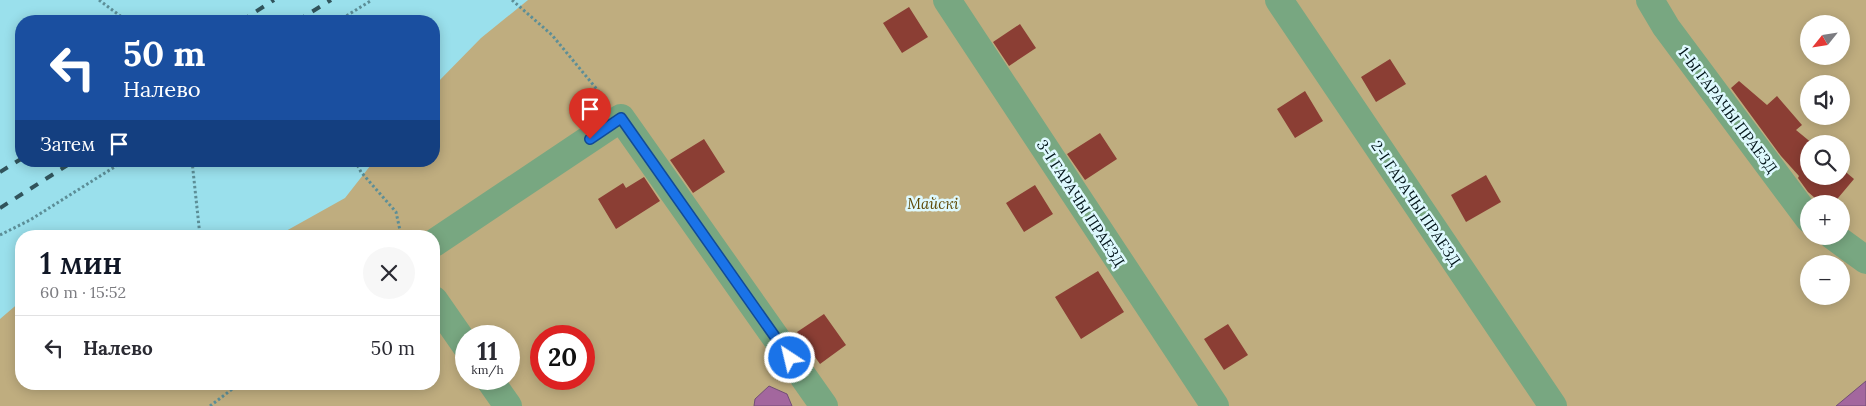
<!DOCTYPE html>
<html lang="ru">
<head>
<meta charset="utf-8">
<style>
  body { margin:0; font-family:Lora,serif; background:#f7f7f7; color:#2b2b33; height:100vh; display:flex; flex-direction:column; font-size:19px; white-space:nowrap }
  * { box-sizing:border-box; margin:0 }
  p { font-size:16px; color:#7c7c81 }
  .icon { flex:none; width:28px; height:28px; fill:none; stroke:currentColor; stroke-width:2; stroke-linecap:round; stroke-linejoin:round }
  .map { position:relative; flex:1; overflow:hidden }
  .side { position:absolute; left:15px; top:230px; width:425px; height:160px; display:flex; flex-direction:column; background:#fff; border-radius:20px; box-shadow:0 2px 12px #0003 }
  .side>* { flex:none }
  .banner { position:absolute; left:15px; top:15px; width:425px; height:152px; border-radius:20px; box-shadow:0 2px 12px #0003; background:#1a4fa0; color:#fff; overflow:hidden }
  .needle { width:32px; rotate:240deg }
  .controls { position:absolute; left:1800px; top:15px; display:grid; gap:10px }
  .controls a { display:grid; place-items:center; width:50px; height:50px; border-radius:50%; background:#fff; box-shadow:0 2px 12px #0003; font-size:25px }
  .speed { position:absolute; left:455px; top:325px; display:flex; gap:10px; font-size:25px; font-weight:700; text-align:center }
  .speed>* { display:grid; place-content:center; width:65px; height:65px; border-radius:50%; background:#fff; box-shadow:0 2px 12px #0003; line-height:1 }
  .speed small { font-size:12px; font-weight:400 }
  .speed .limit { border:8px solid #d22; background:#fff; color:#111 }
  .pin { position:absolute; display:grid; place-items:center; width:42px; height:42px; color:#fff; margin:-51px -21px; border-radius:50% 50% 50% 0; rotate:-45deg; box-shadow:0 0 5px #0007 }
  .pin .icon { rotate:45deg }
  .me { position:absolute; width:55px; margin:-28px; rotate:325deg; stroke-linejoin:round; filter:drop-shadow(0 0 4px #0008) }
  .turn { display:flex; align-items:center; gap:18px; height:105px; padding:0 25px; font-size:22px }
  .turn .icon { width:65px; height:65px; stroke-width:2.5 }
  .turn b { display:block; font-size:35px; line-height:42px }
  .then { display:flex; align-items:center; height:48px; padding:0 25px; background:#0003; gap:10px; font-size:19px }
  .round { display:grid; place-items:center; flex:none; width:52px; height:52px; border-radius:26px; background:#f7f7f7 }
  .headline { display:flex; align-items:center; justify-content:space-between; height:85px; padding:0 25px }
  h1 { font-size:30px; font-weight:600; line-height:38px; color:#111827 }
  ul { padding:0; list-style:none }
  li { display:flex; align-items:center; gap:15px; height:65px; padding:0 25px; border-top:1px solid #e1e1e2 }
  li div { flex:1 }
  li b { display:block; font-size:19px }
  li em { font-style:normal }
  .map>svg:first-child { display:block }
  .green { fill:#bfad7f; fill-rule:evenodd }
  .water { fill:#a3679e; stroke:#724e76 }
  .building { fill:#8b3e34 }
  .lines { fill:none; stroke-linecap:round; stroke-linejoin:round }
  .path { stroke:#5c8e97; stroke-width:3; stroke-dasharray:2.5 2.5; stroke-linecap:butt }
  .minor { stroke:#78a781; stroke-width:28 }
  .rail { stroke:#31545c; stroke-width:4; stroke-dasharray:9 9; stroke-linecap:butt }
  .route-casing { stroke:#114b97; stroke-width:12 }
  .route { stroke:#1a73e8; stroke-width:9 }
  .labels { text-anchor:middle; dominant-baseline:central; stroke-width:5; stroke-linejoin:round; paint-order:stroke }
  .street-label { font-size:15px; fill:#001318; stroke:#def9fe }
  .park-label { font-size:15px; font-style:italic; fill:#5e4906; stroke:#def9fe }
</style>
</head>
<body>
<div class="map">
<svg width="1866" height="406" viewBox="0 0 1866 406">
  <rect width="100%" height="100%" fill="#9ae0ec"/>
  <!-- green -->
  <path class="green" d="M528,0h1338v406h-1866v-87l21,-18v83h413v-148h-157l68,-38 29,-37h60v-75l47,-48zM1809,24h32v32h-32zM1809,84h32v32h-32zM1809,144h32v32h-32zM1809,204h32v32h-32zM1809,264h32v32h-32zM466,336h43v43h-43zM541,336h43v43h-43z"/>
  <!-- water -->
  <path class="water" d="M1866,381v25h-30z
    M769,386l18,8 5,12h-38l1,-7z"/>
  <!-- building -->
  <path class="building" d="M909,7l19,30 -26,16 -19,-30z
    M1020,24l16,24 -27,18 -16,-24z
    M1390,59l16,25 -30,18 -15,-25z
    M1739,81l28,24 10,-9 25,29 -6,5 17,14h-4v32h32v-8l13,11 -21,25h-11l-14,-12 -10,-14 1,-2 -18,-20 -50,-68z
    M1305,91l18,30 -28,17 -18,-29z
    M1100,133l17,26 -32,21 -18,-26z
    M704,139l21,33 -32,21 -23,-33z
    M1486,175l15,27 -35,20 -15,-27z
    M644,177l16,24 -44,28 -18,-30 25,-16 3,5z
    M1035,185l18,29 -29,18 -18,-29z
    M1098,271l26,41 -43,27 -26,-42z
    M824,314l22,31 -26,19 -23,-32z
    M1228,324l20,31 -24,15 -20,-31z"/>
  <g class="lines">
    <!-- path -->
    <path class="path" d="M99,0l28,21
      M512,0l40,35 48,58
      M338,21l34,-21
      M192,161l8,75
      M355,161l6,11 35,40 5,23
      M0,235l30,-15 94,-59
      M210,406l29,-22"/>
    <!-- minor -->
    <path class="minor" d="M947,0l268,406
      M1279,0l274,406
      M1650,0l16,27 143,192
      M1833,236l33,24
      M434,243l187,-125 203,288
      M434,300l32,46
      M489,379l19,27"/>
    <!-- rail -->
    <path class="rail" d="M241,21l33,-21
      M297,21l34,-21
      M0,172l21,-13
      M0,208l74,-47"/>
  </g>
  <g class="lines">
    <defs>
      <path id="route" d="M590,139l31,-21 169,240"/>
    </defs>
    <!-- route casing -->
    <use href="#route" class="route-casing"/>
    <!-- route -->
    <use href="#route" class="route"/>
  </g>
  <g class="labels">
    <!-- street labels -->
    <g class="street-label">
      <text transform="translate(1728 110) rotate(53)">1-Ы ГАРАЧЫ ПРАЕЗД</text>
      <text transform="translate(1081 203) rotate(57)">3-І ГАРАЧЫ ПРАЕЗД</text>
      <text transform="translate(1416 203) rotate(56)">2-І ГАРАЧЫ ПРАЕЗД</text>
    </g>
    <!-- park labels -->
    <g class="park-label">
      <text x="933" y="203">Майскі</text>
    </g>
  </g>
</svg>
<div class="controls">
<a><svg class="needle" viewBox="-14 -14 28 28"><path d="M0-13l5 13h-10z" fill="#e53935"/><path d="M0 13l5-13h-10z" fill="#7c7c81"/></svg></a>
<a><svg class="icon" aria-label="sound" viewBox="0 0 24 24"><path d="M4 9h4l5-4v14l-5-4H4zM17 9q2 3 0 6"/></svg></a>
<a><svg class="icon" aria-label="search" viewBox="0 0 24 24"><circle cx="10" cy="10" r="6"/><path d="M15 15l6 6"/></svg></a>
<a>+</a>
<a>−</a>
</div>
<div class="speed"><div>11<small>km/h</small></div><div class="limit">20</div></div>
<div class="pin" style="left:590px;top:139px;background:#d93025"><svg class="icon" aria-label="arrive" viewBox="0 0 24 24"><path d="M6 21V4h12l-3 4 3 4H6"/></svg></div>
<svg class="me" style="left:790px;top:358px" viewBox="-20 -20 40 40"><circle r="17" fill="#1a73e8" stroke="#fff" stroke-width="3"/><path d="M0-11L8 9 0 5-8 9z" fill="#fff"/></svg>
<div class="banner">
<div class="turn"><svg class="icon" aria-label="left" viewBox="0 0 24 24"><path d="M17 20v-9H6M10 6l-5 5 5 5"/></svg><div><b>50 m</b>Налево</div></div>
<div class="then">Затем<svg class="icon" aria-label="arrive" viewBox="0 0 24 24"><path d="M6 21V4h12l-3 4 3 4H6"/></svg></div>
</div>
<section class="side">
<div class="headline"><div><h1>1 мин</h1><p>60 m · 15:52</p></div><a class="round"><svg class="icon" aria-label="close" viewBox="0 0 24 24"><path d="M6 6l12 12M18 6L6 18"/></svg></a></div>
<ul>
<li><svg class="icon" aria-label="left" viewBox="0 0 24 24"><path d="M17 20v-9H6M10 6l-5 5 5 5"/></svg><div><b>Налево</b></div><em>50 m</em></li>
</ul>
</section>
</div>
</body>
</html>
